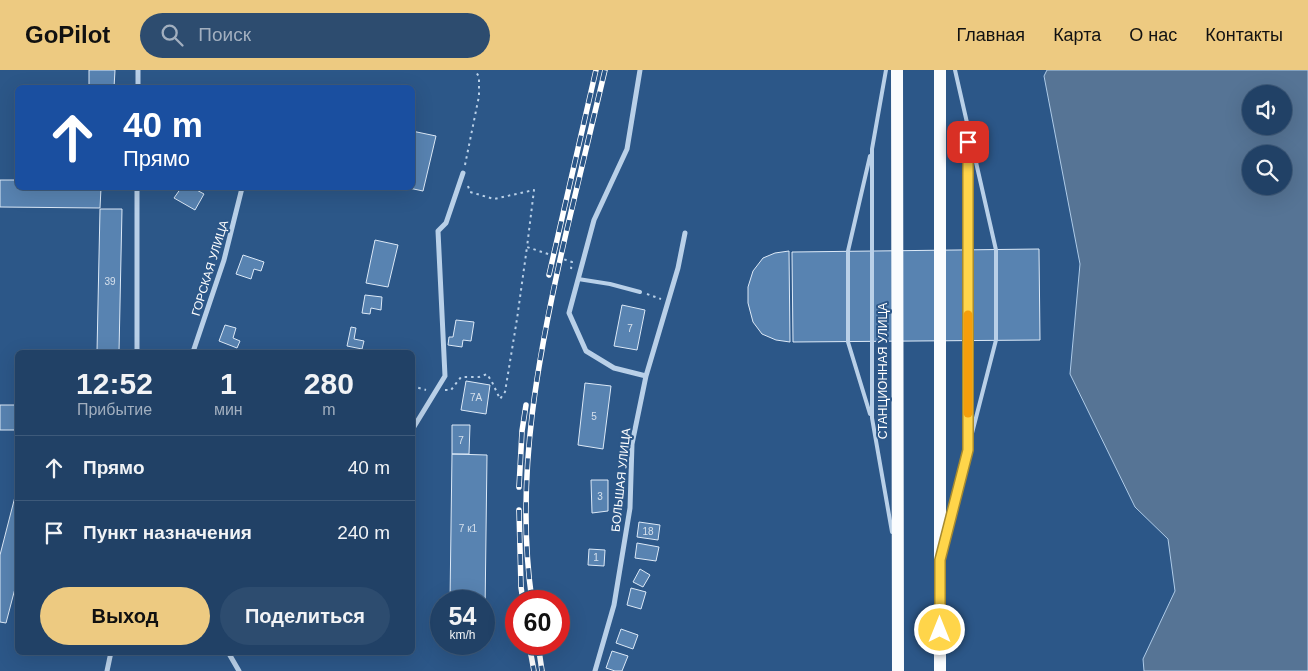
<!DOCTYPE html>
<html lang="ru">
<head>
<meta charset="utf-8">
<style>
  body { margin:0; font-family:Arial,sans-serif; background:#2d4c6f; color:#f1f3f6; height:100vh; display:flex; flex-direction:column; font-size:19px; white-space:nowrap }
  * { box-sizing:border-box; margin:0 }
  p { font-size:16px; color:#a2afbf }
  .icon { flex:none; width:28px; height:28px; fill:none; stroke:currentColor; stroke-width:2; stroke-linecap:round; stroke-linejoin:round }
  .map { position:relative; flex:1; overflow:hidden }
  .side { position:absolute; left:15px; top:280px; width:400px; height:305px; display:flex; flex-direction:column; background:#214166; border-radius:8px; box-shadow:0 5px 20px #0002,0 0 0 1px #3e5a7a }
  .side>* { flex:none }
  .hud { position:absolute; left:15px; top:15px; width:400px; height:105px; border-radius:8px; box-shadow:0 5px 20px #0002,0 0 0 1px #3e5a7a; background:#1a4fa0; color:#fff; overflow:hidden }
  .fabs { position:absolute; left:1242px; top:15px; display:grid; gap:10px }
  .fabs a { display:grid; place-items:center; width:50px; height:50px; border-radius:50%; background:#214166; box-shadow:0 5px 20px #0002,0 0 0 1px #3e5a7a; font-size:25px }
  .speed { position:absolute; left:430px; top:520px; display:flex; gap:10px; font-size:25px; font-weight:700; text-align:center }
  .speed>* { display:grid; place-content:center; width:65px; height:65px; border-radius:50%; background:#214166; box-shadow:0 5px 20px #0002,0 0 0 1px #3e5a7a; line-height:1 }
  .speed small { font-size:12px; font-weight:400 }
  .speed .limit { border:8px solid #d22; background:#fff; color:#111 }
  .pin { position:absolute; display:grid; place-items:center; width:42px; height:42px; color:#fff; margin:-21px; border-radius:10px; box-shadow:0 2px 8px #0006 }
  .me { position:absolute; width:55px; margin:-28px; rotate:0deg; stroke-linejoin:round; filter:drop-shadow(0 0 4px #0008) }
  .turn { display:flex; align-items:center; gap:18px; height:105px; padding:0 25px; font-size:22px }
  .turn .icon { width:65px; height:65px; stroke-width:2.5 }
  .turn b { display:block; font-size:35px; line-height:42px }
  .eta { display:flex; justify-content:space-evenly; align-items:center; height:85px; text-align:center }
  .eta b { font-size:30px; font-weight:600; line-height:35px }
  .primary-button { display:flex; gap:10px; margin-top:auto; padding:10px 25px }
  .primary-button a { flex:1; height:58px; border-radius:30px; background:#edca81; color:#111; font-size:20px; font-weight:600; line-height:58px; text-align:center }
  .primary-button a+a { background:#2d4c6f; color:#f1f3f6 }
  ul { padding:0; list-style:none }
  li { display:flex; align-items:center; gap:15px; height:65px; padding:0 25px; border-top:1px solid #3e5a7a }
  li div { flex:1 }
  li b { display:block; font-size:19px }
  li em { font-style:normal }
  header { display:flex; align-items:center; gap:30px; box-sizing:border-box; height:70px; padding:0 25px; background:#edca81; color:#111 }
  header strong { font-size:24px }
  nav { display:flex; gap:28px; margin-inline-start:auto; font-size:18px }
  .search { width:350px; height:45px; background:#2d4c6f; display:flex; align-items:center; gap:12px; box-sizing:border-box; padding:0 18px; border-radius:28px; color:#a2afbf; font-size:19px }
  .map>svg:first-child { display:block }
  .water { fill:#567495; stroke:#aecbe8; fill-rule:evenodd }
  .building { fill:#5883b1; stroke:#dce9f7 }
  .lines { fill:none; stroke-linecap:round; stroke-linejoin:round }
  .path { stroke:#b9d0e8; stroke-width:2; stroke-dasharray:2.5 4; stroke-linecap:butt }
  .lane { stroke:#b9d0e8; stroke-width:4 }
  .street { stroke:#b9d0e8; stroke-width:5 }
  .primary { stroke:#fafcfe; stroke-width:12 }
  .rail-casing { stroke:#fff; stroke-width:5.5 }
  .rail { stroke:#2c5788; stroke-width:4; stroke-dasharray:11; stroke-linecap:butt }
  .route-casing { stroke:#a68a30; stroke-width:12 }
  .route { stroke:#ffd54a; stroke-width:9 }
  .slow { stroke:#f59e0b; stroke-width:9 }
  .labels { text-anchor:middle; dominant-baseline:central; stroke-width:4; stroke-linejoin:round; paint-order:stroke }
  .number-label { font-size:10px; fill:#d5e0ec }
  .street-label { font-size:12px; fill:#fff; stroke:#2c5788 }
</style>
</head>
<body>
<header>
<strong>GoPilot</strong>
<div class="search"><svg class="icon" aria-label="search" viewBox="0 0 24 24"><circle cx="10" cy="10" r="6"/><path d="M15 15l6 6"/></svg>Поиск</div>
<nav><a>Главная</a><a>Карта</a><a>О нас</a><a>Контакты</a></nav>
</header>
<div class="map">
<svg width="1308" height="601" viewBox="0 0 1308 601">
  <rect width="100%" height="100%" fill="#2c5788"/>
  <!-- water -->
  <path class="water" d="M1047,0h261v601h-164l-1,-12 32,-68 -7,-52 -33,-32 -65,-133 10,-110 -36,-188zM1251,24h33v32h-33zM1251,84h33v32h-33z"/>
  <!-- building -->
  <path class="building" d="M89,0h26l-1,18h-25z
    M412,61l24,5 -13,55 -14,-3h3z
    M0,110h18v8h83l-1,20 -100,-1z
    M181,118h12l11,6 -9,16 -21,-12z
    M100,139h22l-3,143h-22z
    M375,170l23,5 -10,42 -22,-4z
    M1039,179l1,91 -247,2 -1,-90z
    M789,181l1,91 -14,-2 -14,-6 -9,-12 -5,-19v-16l5,-16 10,-13 12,-5z
    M243,185l21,7 -3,9 -7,-2 -3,10 -15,-5z
    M365,225l17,2 -1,13 -10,-2 -1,6 -8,-1z
    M622,235l23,5 -8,40 -23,-4z
    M456,250l18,2 -3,19 -8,-1 -1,7 -14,-2 1,-8h4z
    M225,255l11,3 -3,10 7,3 -3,7 -18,-7z
    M351,257l5,1 -2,11 10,2 -2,8 -15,-3z
    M466,311l24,4 -4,29 -25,-4z
    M585,313l26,3 -8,63 -25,-4z
    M0,335h18v25h-18z
    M452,355h18l-1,29h-17z
    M452,384l35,1 -2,158h-1v-12h-34z
    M591,410h17v31l-16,2z
    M18,415v92l-12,46 -6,-1v-67z
    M639,452l21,3 -2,15 -21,-3z
    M637,473l22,4 -3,14 -21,-3z
    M589,479l16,1 -1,16 -16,-1z
    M640,499l10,6 -7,12 -10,-5z
    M631,518l15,4 -5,17 -14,-4z
    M621,559l17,6 -5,14 -17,-6z
    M612,581l16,5 -6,15h-7l-9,-3z"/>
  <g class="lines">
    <!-- path -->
    <path class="path" d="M465,95l14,-69v-19l-4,-7
      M468,116l2,6 24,7 40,-9 -7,57 45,15 -1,7
      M647,224l14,5
      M412,316l14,4
      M445,320h6l10,-13h18l8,-3 5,8 8,17 5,-7 12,-73 10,-72"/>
    <!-- lane -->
    <path class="lane" d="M886,0l-14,79v269l20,114
      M968,62v311
      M578,209l32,5 30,8
      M870,344l-22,-72v-91l22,-95
      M945,468l51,-198v-90l-41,-180"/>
    <!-- street -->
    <path class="street" d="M640,0l-13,79 -33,71 -25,93 17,38 28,17 32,8
      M138,18v-18
      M137,118v164
      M193,282l31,-92 18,-72
      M412,360l33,-54 -7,-145 8,-8 17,-50
      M228,582l11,19
      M107,601l4,-19
      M595,601l19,-66 16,-97 2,-64 14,-68 32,-108 7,-35"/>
    <!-- primary -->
    <path class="primary" d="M897,0l1,601
      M940,601v-601"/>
    <defs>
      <path id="rail" d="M549,205l47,-205
        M519,417l3,-56 4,-26
        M519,440l2,77 2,14
        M532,531c-18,-125 7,-251 35,-372 13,-53 25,-106 38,-159
        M529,574l5,27
        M538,574l4,27"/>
    </defs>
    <!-- rail casing -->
    <use href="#rail" class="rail-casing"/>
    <!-- rail -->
    <use href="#rail" class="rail"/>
  </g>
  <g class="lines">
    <defs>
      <path id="route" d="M940,560v-70l28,-110v-308"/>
    </defs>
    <!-- route casing -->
    <use href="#route" class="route-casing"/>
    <!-- route -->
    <use href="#route" class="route"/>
    <!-- slow -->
    <path class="slow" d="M968,245v98"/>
  </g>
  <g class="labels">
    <!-- number labels -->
    <g class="number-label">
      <text x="110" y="211">39</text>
      <text x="630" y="258">7</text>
      <text x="476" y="327">7А</text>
      <text x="594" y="346">5</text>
      <text x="461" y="370">7</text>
      <text x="600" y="426">3</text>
      <text x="468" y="458">7 к1</text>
      <text x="648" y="461">18</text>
      <text x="596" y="487">1</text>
    </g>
    <!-- street labels -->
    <g class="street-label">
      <text transform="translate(210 198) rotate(-73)">ГОРСКАЯ УЛИЦА</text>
      <text transform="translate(883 301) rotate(-90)">СТАНЦИОННАЯ УЛИЦА</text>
      <text transform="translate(621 410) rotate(-84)">БОЛЬШАЯ УЛИЦА</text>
    </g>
  </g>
</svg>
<div class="fabs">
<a><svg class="icon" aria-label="sound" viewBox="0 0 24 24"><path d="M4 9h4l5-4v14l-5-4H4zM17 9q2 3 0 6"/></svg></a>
<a><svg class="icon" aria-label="search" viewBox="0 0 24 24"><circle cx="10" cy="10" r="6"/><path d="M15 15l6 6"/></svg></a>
</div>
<div class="speed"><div>54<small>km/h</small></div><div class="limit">60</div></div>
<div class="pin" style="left:968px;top:72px;background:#d93025"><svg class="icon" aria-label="arrive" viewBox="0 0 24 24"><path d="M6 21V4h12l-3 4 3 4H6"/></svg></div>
<svg class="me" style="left:940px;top:560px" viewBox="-20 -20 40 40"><circle r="17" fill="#ffd54a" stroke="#fff" stroke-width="3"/><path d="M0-11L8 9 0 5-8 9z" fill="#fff"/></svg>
<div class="hud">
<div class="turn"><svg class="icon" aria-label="ahead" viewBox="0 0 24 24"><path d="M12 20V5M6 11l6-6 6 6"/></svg><div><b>40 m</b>Прямо</div></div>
</div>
<section class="side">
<div class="eta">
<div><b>12:52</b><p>Прибытие</p></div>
<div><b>1</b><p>мин</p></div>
<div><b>280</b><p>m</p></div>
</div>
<ul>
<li><svg class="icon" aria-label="ahead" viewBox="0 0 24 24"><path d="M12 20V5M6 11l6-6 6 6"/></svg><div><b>Прямо</b></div><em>40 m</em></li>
<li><svg class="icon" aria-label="arrive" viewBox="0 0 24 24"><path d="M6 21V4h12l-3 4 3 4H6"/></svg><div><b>Пункт назначения</b></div><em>240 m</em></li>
</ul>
<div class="primary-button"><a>Выход</a><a>Поделиться</a></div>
</section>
</div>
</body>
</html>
